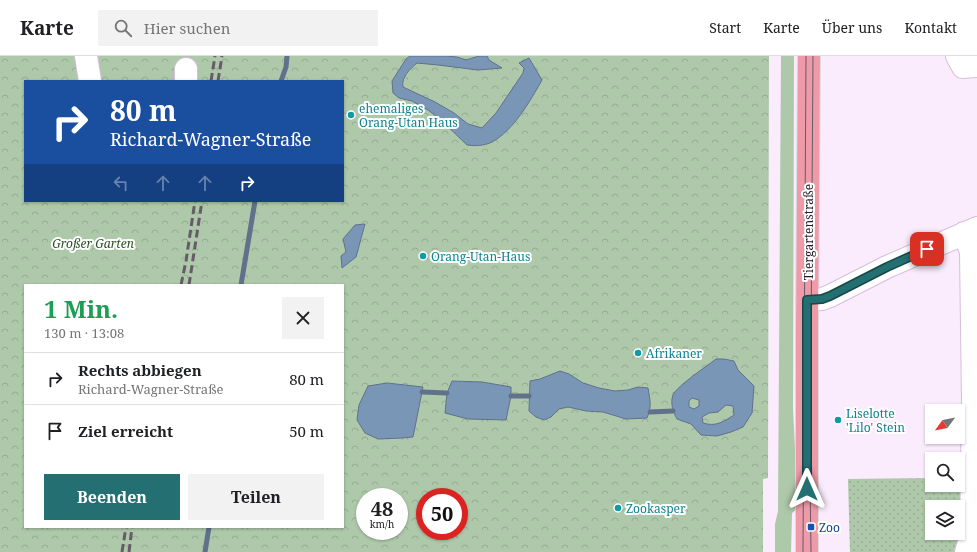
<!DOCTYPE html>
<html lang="de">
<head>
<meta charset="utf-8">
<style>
  body { margin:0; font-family:"Noto Serif",serif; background:#f2f2f2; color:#202124; height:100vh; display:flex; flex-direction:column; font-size:15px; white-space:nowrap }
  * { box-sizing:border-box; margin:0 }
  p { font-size:13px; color:#757577 }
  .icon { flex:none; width:22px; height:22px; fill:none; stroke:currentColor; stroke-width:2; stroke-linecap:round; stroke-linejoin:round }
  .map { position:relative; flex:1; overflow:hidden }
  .panel { position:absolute; left:24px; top:228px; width:320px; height:244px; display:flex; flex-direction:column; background:#fff; border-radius:0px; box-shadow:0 1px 3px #0004 }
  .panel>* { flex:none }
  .hud { position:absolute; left:24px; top:24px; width:320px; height:122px; border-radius:0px; box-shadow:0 1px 3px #0004; background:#1a4fa0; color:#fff; overflow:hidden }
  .needle { width:26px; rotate:238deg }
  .fabs { position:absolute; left:925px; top:348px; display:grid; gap:8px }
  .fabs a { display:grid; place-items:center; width:40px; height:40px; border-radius:0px; background:#fff; box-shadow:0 1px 3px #0004; font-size:20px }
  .speed { position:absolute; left:356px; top:432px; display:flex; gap:8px; font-size:20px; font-weight:700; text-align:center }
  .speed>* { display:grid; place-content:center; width:52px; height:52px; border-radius:50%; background:#fff; box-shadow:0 1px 3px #0004; line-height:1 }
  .speed small { font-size:10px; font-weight:400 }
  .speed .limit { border:6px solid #d22; background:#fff; color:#111 }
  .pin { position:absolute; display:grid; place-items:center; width:34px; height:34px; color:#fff; margin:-17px; border-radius:8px; box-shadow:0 2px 6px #0006 }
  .me { position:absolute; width:44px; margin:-22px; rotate:0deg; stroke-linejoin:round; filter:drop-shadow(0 0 3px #0008) }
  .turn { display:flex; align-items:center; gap:14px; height:84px; padding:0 20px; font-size:18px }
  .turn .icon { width:52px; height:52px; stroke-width:2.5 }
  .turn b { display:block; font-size:28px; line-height:34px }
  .lanes { display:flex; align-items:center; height:38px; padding:0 20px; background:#0003; justify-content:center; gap:20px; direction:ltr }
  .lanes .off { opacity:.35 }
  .round { display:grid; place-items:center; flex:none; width:42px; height:42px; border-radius:0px; background:#f2f2f2 }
  .head { display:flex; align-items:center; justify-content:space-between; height:68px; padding:0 20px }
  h1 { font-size:24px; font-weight:700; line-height:30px; color:#1e9e55 }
  .cta { display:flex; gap:8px; margin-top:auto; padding:8px 20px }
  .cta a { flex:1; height:46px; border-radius:0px; background:#236f71; color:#fff; font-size:16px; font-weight:700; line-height:46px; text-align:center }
  .cta a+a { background:#f2f2f2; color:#202124 }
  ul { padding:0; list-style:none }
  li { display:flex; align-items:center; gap:12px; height:52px; padding:0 20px; border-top:1px solid #e0e0e0 }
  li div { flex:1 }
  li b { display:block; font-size:15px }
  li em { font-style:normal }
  header { display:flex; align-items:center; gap:24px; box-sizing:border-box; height:56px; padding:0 20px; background:#fff; border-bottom:1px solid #e0e0e0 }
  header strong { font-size:19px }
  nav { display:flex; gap:22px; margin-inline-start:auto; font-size:14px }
  .search { width:280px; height:36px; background:#f2f2f2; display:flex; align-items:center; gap:10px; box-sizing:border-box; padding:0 14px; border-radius:0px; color:#757577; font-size:15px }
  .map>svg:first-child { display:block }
  .grass { fill:#aec8aa }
  .park { fill:url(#park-crowns); fill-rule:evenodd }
  .garden { fill:url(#garden-dots); fill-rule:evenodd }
  .water { fill:#7a96b7; stroke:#60718c; fill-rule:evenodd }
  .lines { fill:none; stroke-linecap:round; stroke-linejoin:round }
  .stream { stroke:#60718c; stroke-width:5 }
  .minor-casing { stroke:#d6beda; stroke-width:24 }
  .major-casing { stroke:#dcdbdc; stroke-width:24 }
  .minor { stroke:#fff; stroke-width:22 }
  .major { stroke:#ee9aa9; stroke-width:22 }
  .tram { stroke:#665c68; stroke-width:1 }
  .rail { stroke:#665c68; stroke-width:3; stroke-dasharray:8 4; stroke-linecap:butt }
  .route-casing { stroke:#174849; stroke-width:10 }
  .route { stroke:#236f71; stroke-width:7 }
  .culture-dot { fill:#0f9aa8; stroke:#fefefe; stroke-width:1.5 }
  .transit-dot { fill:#1a4fb4; stroke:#fefefe; stroke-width:1.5 }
  .labels { text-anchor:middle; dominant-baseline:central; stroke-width:4; stroke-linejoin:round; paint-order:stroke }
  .culture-label { font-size:12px; fill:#0d838f; stroke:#fefefe; text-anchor:start }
  .street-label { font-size:12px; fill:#241c26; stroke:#fefefe }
  .park-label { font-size:12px; font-style:italic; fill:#275123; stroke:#fefefe }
  .transit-label { font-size:12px; fill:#164399; stroke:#fefefe; text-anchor:start }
</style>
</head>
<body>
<header>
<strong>Karte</strong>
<div class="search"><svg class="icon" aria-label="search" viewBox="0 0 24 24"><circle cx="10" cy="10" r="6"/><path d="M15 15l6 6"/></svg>Hier suchen</div>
<nav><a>Start</a><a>Karte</a><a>Über uns</a><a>Kontakt</a></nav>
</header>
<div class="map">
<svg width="977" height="496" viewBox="0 0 977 496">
  <defs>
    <pattern id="park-crowns" width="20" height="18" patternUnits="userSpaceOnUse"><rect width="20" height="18" fill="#aec8aa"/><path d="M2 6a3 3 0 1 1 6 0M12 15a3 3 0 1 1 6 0" fill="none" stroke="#96ab92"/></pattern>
    <pattern id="garden-dots" width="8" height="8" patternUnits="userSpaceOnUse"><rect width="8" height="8" fill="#aec8aa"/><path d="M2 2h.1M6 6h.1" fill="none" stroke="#96ab92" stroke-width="1.8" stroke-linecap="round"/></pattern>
  </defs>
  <rect width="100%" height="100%" fill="#faebfd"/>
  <!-- grass -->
  <path class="grass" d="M781,0h13l-1,353 5,99 -6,5 -1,39h-16v-28l3,-13z"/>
  <!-- park -->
  <path class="park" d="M0,0h769l-1,422 -5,1v73h-763zM25,25h318v120h-318zM25,229h318v242h-318zM365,441h34v34h-34zM425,441h34v34h-34z"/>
  <!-- garden -->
  <path class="garden" d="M958,421h4v57l-5,18h-107l-2,-73 84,-1v7h26zM932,451h26v26h-26z"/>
  <!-- water -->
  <path class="water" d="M410,0h36l11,1 9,3 13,-4h8l2,4 13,8 -24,2 -40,-5 -21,-2c-7,6 -16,14 -14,24l32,15 19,11 14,11 14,4 14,-15 27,-40 1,-5 -5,-5 10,-5 13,22c-12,21 -28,50 -50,62 -8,4 -17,4 -25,3l-26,-25 -13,-10 -16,-9 -13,-3 -6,-5 -1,-12 14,-22z
    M365,168l-9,33 -14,11 -1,-12 5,-4 -3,-13 12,-14z
    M716,303h8l10,2 4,9 16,16 -2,27 -9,14 -12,5 -14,4 -16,-1 -10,-11 -14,-5c-4,-7 -7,-16 -4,-24 4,-9 34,-29 43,-36zM692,342l7,2v6l-5,3 -5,-2v-6zM726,349l7,1 1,9c-11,7 -18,12 -31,8l-1,-6 7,-4 9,-1z
    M560,315l9,3 14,9 16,5 16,3 13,-1 10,-3 10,1c2,12 4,19 -1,30l-21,1 -23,-7 -17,-1 -18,-4 -9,2 -8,8 -7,3 -8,-3 -7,-6 1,-30 10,-2z
    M452,325l30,1 29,5v9l-5,24 -38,-1 -23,-6 2,-20z
    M387,327l36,4 -10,50 -11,1 -24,1 -13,-6 -8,-13 2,-15 9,-19z"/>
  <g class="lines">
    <!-- stream -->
    <path class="stream" d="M281,25l5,-14 1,-11
      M241,229l14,-84
      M422,336l25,1
      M511,340h18
      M650,356l23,-1
      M205,496l4,-25"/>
    <defs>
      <path id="minor" d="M86,0l4,25
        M957,0l6,11 14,-1
        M186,13v12
        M964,177l7,19 2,148 -2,136 -5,16
        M807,244l15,-1 8,-3 57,-29 90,-39"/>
      <path id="major" d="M807,496v-222l2,-274"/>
    </defs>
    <!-- minor casing -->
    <use href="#minor" class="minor-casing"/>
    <!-- major casing -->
    <use href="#major" class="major-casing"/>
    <!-- minor -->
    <use href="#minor" class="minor"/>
    <!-- major -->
    <use href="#major" class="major"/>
    <!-- tram -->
    <path class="tram" d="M803,496l3,-496
      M811,496l-1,-74 3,-422"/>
    <!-- rail -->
    <path class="rail" d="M211,25l4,-25
      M218,25l4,-25
      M181,229l5,-24 9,-60
      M189,229l13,-84
      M122,496l4,-25
      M129,496l3,-25"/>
  </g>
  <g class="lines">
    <defs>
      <path id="route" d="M807,433v-189l15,-1 8,-3 57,-29 40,-18"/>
    </defs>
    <!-- route casing -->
    <use href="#route" class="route-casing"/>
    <!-- route -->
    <use href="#route" class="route"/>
  </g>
  <!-- markers -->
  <g class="culture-dot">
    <circle cx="351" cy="59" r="4"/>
    <circle cx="423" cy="200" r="4"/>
    <circle cx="638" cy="297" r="4"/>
    <circle cx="838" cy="364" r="4"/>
    <circle cx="618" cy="452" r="4"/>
  </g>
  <rect class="transit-dot" x="807" y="467" width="8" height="8" rx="2"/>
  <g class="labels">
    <!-- culture labels -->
    <g class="culture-label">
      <text x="359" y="52">ehemaliges<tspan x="359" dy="14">Orang-Utan Haus</tspan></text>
      <text x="431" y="200">Orang-Utan-Haus</text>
      <text x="646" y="297">Afrikaner</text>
      <text x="846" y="357">Liselotte<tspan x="846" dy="14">'Lilo' Stein</tspan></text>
      <text x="626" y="452">Zookasper</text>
    </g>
    <!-- street labels -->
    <g class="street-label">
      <text transform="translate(808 176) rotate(-90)">Tiergartenstraße</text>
    </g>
    <!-- park labels -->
    <g class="park-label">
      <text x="93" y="187">Großer Garten</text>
    </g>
    <!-- transit labels -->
    <g class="transit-label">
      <text x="819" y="471">Zoo</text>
    </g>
  </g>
</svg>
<div class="fabs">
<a><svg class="needle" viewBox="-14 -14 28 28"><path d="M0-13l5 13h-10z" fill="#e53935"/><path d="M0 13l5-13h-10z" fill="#757577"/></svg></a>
<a><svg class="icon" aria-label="search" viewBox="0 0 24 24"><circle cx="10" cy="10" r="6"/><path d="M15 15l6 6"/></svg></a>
<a><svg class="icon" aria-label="layers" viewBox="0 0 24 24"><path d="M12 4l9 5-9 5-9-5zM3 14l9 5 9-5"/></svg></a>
</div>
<div class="speed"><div>48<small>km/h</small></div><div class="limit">50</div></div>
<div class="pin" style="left:927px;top:193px;background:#d93025"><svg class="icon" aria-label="arrive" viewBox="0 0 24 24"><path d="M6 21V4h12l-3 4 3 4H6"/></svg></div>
<svg class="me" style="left:807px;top:433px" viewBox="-20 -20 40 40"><path d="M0-17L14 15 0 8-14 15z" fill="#236f71" stroke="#fff" stroke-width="4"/></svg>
<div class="hud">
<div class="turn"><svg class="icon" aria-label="right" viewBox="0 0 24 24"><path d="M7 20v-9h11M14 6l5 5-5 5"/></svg><div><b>80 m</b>Richard-Wagner-Straße</div></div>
<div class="lanes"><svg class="icon off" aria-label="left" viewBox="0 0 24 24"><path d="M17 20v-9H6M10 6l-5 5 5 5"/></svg><svg class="icon off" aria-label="ahead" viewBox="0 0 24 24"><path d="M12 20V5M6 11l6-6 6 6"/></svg><svg class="icon off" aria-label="ahead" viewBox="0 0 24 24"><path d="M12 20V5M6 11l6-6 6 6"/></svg><svg class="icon" aria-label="right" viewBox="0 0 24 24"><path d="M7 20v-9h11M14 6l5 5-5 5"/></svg></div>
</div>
<section class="panel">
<div class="head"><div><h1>1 Min.</h1><p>130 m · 13:08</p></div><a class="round"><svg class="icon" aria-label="close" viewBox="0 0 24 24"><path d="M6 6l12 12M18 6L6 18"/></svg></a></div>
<ul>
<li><svg class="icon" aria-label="right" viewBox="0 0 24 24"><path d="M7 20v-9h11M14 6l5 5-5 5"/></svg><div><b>Rechts abbiegen</b><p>Richard-Wagner-Straße</p></div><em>80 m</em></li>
<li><svg class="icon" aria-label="arrive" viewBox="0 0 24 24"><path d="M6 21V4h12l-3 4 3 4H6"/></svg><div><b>Ziel erreicht</b></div><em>50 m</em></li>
</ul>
<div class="cta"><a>Beenden</a><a>Teilen</a></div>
</section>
</div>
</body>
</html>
